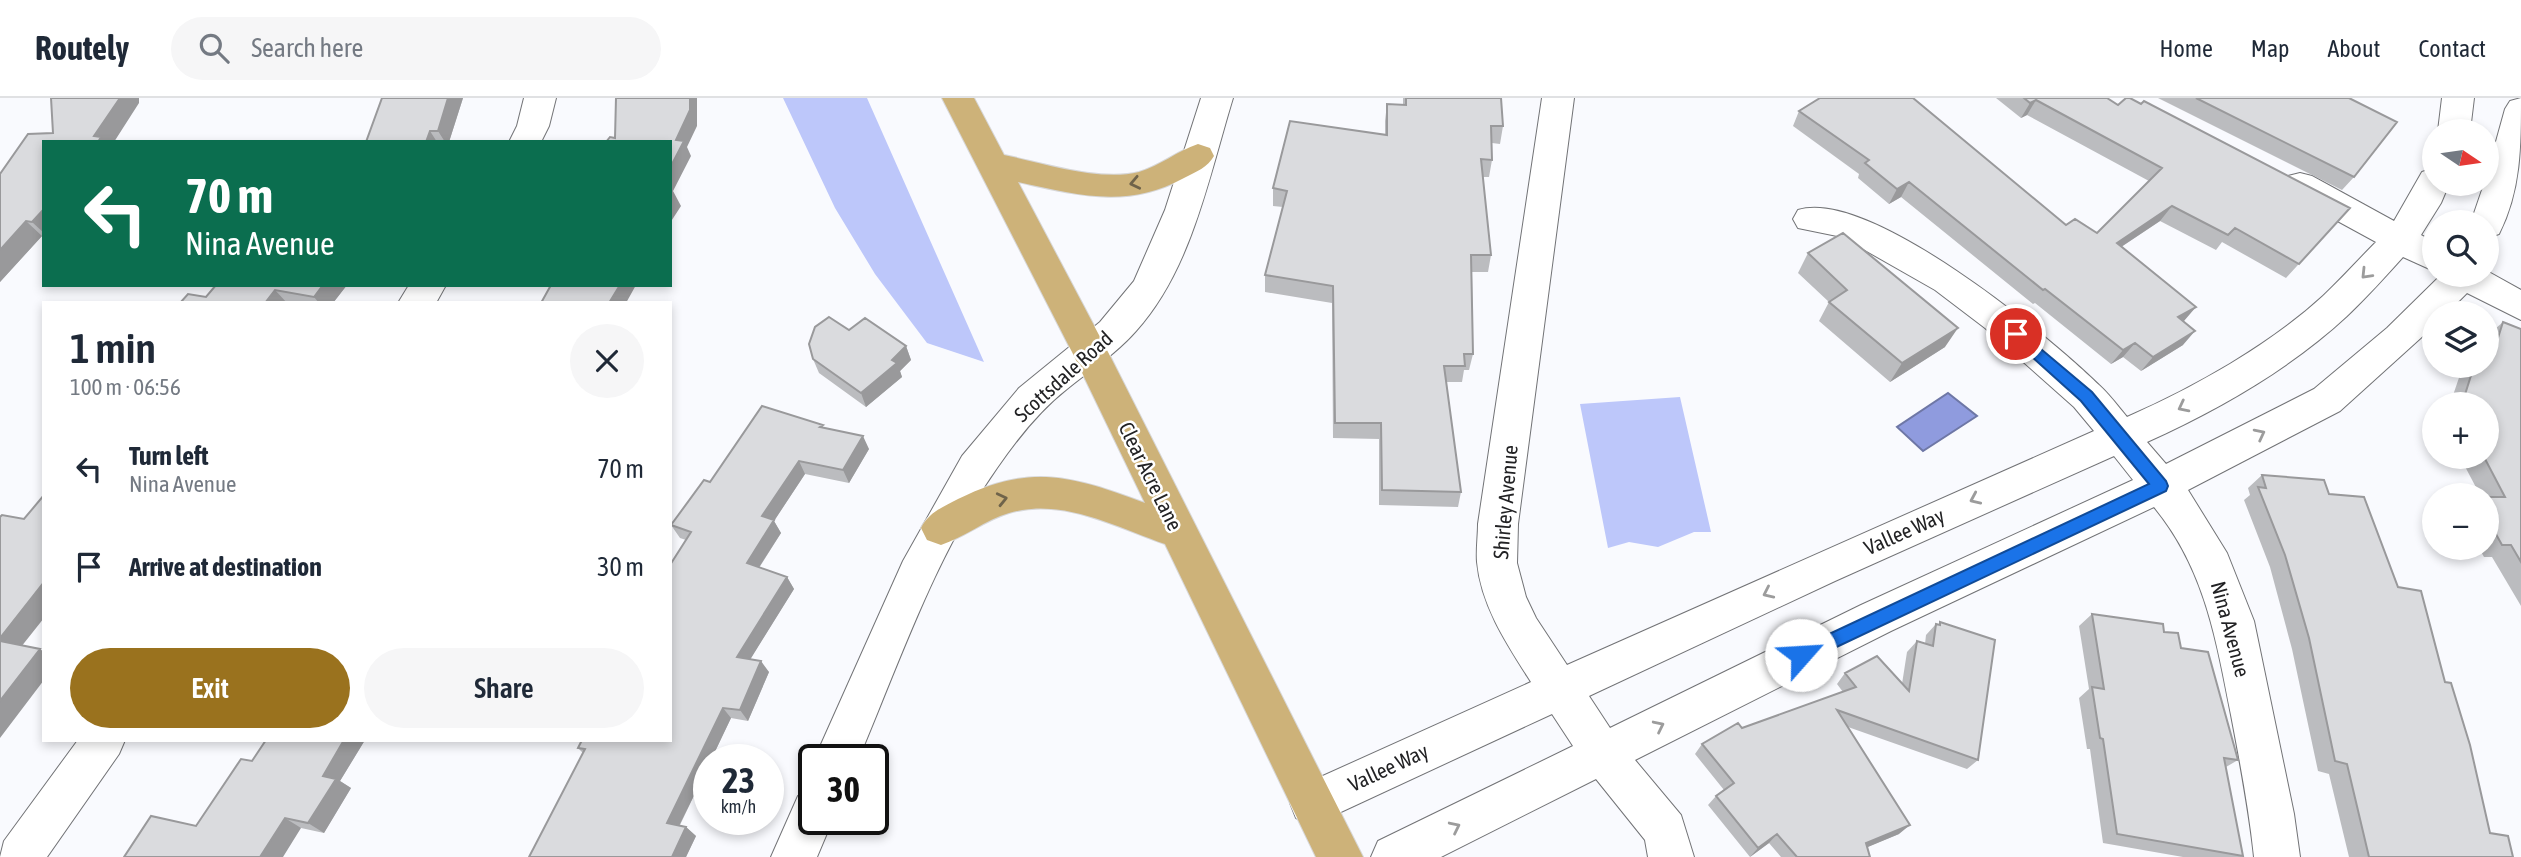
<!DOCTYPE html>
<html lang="en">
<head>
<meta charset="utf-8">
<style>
  body { margin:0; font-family:"Asap Condensed",sans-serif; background:#f6f6f7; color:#1f2937; height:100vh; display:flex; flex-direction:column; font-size:26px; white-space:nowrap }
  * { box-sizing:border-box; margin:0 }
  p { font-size:23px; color:#747a83 }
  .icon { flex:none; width:38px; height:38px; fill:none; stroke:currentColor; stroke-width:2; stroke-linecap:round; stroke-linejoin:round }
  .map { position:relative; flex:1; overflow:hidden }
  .drawer { position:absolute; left:42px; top:203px; width:630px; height:441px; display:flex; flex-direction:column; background:#fff; border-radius:0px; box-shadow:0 4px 10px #0003 }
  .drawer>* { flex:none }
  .guide { position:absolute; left:42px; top:42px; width:630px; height:147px; border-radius:0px; box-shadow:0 4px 10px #0003; background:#0b6e4f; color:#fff; overflow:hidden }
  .needle { width:46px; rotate:103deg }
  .tools { position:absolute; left:2422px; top:21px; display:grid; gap:14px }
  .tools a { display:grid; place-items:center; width:77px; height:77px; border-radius:50%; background:#fff; box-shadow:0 4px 10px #0003; font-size:35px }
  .speed { position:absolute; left:693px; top:646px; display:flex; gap:14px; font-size:35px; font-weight:700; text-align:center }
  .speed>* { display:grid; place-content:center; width:91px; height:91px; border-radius:50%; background:#fff; box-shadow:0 4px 10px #0003; line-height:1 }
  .speed small { font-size:18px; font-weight:400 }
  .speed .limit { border:4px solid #111; border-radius:10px; background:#fff; color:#111 }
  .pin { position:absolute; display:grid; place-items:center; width:60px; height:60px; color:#fff; margin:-30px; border:4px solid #fff; border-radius:50%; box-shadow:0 2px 7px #0007 }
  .me { position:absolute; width:77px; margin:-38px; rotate:64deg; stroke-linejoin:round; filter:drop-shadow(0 0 5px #0008) }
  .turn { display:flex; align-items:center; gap:24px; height:147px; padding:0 28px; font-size:32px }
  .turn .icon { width:91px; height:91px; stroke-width:2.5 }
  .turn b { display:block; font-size:49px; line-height:60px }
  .round { display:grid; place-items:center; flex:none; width:74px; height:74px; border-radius:37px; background:#f6f6f7 }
  .summary { display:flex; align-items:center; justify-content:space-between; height:119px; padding:0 28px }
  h1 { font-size:42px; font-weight:600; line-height:52px }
  .action { display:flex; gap:14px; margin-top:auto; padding:14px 28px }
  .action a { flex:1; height:80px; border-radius:42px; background:#9a721e; color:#fff; font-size:28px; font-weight:600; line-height:80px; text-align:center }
  .action a+a { background:#f6f6f7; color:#1f2937 }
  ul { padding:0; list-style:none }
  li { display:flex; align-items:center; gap:21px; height:98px; padding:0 28px }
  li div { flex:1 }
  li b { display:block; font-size:26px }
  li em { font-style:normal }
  header { display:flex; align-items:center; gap:42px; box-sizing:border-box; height:98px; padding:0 35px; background:#fff; border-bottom:2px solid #e0e1e3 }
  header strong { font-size:33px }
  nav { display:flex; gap:38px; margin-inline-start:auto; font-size:24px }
  .search { width:490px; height:63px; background:#f6f6f7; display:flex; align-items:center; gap:18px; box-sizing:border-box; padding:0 24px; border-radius:38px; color:#747a83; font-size:26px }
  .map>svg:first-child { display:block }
  .green { fill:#bdc7fa }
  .water { fill:#8f9bde; stroke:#6e77a6; stroke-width:2 }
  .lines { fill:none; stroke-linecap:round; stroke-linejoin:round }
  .minor-casing { stroke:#727376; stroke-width:2 }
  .primary-casing { stroke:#d7d7d8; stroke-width:2 }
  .minor { fill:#fff; fill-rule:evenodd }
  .primary { fill:#cdb279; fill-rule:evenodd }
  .wall { fill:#bbbcbf }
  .shaded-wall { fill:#99999b }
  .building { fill:#dadbde; stroke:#99999b; stroke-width:2 }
  .oneway { stroke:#6f634a }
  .oneway2 { stroke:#9c9c9c }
  .route { fill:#1a73e8; stroke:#114b97; stroke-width:2 }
  .labels { text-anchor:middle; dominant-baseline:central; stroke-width:5; stroke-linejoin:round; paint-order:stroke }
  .street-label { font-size:21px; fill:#222224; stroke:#fff }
</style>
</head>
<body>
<header>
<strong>Routely</strong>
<div class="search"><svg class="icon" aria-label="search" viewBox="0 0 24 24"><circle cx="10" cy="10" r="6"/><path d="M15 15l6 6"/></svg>Search here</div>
<nav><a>Home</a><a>Map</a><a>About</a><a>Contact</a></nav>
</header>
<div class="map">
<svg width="2521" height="759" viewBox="0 0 2521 759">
  <rect width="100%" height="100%" fill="#f9fafe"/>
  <!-- green -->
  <path class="green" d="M783,0h84l117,264 -57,-19 -52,-69 -40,-66z
    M1680,299l31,135h-17l-36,15 -29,-5 -21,6 -28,-144z"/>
  <!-- water -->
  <path class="water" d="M1948,295l29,23 -54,35 -26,-24z"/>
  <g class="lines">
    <defs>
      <path id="minor" d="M524,0h32l-7,28 -8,16h-32l8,-16z
        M1201,0h32c-24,78 -41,171 -97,233 -20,23 -46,39 -69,58 -28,22 -50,50 -70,79 -62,88 -97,193 -139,292h-44l89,-199 59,-105 57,-68 81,-66 34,-41 31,-71z
        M1542,0h32l-56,426 -1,39 9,34 10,21 31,47 527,-234 -20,-24 -89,-79 -50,-38 -93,-53 -44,-9 -5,-9 5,-9c71,-22 250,125 301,175 10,9 19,21 28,32 66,-29 143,-72 196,-121 18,-17 35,-36 53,-54l-88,-48 -5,-9 5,-9 12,-3 12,3 82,45 28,-49 12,-4v16h15l-8,19 -20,32 13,7v29l-31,-14c-18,20 -36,40 -56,59 -57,53 -129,94 -200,126l19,22 148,-75 73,-61 54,-53h46v-4l34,19v30l-54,-27 -20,20h-13v13l-94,85 -152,79 39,63 27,68 40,193 6,43h-46c-5,-48 -14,-95 -23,-142 -15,-76 -26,-146 -77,-208l-263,124 -256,129 46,55 13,42h-46l-3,-17 -49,-61 -155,78h-70l7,-16 195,-95 -21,-32 -224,104 -16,6 -16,-6 -6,-15 6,-15 235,-106c-23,-36 -50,-76 -54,-120 -1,-12 1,-26 1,-38zM2114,358l19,24 -272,125 -251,123 -21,-32 246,-115z
        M2442,0h32l-4,33h-32z
        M2521,0c0,48 0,93 -22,136l-12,4v-16h-16l13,-38h3v-10l18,-65 5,-8z
        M409,187h37l-10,18h-38z
        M78,642h47l-6,14 -72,103h-47l4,-16z
        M814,692v29h19l-16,38h-46l27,-61z"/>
      <path id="primary" d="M942,0h32l30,57c39,8 96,27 135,17 21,-6 38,-21 59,-28l12,4 4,8c-6,11 -18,16 -30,22 -57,31 -106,17 -166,4l90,170 255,505h-47l-151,-313c-49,-17 -103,-47 -156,-31 -24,7 -44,24 -68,32l-14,-5 -6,-12c8,-16 22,-21 37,-29 73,-36 114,-23 187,4l-73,-151z"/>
    </defs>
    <!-- minor casing -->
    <use href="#minor" class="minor-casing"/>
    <!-- primary casing -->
    <use href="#primary" class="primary-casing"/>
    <!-- minor -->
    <use href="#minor" class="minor"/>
    <!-- primary -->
    <use href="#primary" class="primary"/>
  </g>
  <!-- wall -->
  <path class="wall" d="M382,0h81l-14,44h-83z
    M1403,0h98l2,28 -3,18 -8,-1v17l-3,17h-6l8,78 -3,17h-16l1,82 -4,16h-5l-2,12h-16l15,110 -3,15 -79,-2v-66l-46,-1 -1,-135 -67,-11v-17l18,-68 -10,-1v-18l112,-53v-14l2,-17h16z
    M1996,0h111l11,7 232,103 -64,70 -64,-36 -6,8 -56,-29 -39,26 62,74v24l-42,26 -18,-14 -12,7 -76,-61 -2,1 -132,-107 -12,7 -31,-26 1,-4 -66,-48 6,-15 267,114 31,8 52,-52 -122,-66 -6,3z
    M2158,0h191l5,79 -12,13z
    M139,5l-95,39v94h-2l-42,46v-108l53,-41z
    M1808,155l137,94 -55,35 -71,-61 10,-19 -31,-29z
    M216,187h131l-14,18h-153l26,-6z
    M2503,224l18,7v277l-29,-49h-8l-5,-9h8v-53h-7l-20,-38h27v-53h-37l13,-38h24v-30z
    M849,232l57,16 5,14 -11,11 2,6 -36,30 -47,-34 -6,-14z
    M824,330l45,21 -20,34 -44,-9 -31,47 7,12 -22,35 28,9 7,12 -44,70 19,13 -21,49 -17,-3 -51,107 6,2 10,9 -10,21h-157l54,-104 -5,-5 108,-208 -6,-2 -9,-13 39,-43z
    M2262,377l67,19 69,93 47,95 45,151 23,24h-164l-20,-83 -11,-3 -26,-122 -22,-82 -26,-67 6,-5 -2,-7z
    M2092,516l72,18 17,16 57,112 -12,7 17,89 -2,1h-58l-80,-14 -13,-94h-3l-8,-51 10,-9 -10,-63z
    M1940,524l38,138 -11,9 -119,-42 51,107 -32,13 3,10h-89l-12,-14 -19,14 -42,-52 8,-9 8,-6 -29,-36 7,-10 40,-16 101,-36 -6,-8 8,-11 57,11 5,-32 10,-11 8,3 1,-9 10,-11 2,1z
    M266,642h99l-25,41 11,7 -27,45 -23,-5 -105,-2 56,-65z"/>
  <!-- shaded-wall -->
  <path class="shaded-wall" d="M120,0h19v5l-25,39h-16l-4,-6z
    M448,0h15l-14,44h-4l-7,-11z
    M690,0h7v28l-10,21 4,9 -19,37 1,-2 8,15 -11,17v-55l6,-28z
    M2036,2l-9,15 -6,3 9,-15z
    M430,33l7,11h-11z
    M1909,84l-8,15 -12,7 8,-15z
    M2172,108l-12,15 -54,36 11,-14z
    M44,111v24l-12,-11z
    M26,123l16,15 -42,46v-32z
    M323,187h24l-14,18h-14l-5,-6z
    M620,187h16l-10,18h-17z
    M275,192l12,13h-22z
    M2196,209l-12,14 -18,10 12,-14z
    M1958,230l-13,19 -55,35 12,-19z
    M2195,233l-12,14 -42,26 12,-14z
    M2135,245l-12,14 -12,7 12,-14z
    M906,248l5,14 -11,11 2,6 -36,30 -5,-14 31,-33z
    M863,338l6,13 -20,34 -6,-13z
    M799,363l6,13 -31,47 7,12 -27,42 -7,-12 15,-47z
    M787,479l7,12 -49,79 -8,-11z
    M44,484v36l-27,34 -17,-10v-4z
    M40,551l4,3v28l-44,58v-37z
    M761,563l8,11 -21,49 -8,-11z
    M723,610l8,10 -20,42h-2v5l-33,67 -9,-9z
    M344,642h21l-25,41 11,7 -27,45 -16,-10 15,-47z
    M285,720l16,10 -18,29h-23z
    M1910,727l-11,9 -43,18 10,-9z
    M686,729l10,9 -10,21h-14z
    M1777,736l-8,9 -19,14 8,-9z"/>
  <!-- building -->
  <path class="building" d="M51,0h69l-26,38 7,1 -3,5h-54v67l-12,13 -6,-1 -26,29v-76l28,-40 25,-1z
    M382,0h66l-10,33h-8l-4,11h-60z
    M616,0h74v12l-14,30 8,1 -14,27v-26h-64l4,-5 5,1z
    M1406,0h95l2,28h-12l1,34 -11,-1 10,96h-20l2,99h-9l1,12h-21l17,126 -79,-2 -1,-67h-46l-2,-137 -68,-11 22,-84 -14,-3 17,-67 97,14v-31l19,1z
    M1820,0h93l153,127 9,-6 22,14 65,-65 -126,-68 -6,3 -6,-5h83l11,7 8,-7h4l11,6 3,-3 206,107 -51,56 -64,-36 -7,7 -56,-29 -55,37 79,64 -18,10 17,14 -42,26 -18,-14 -12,7 -78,-61 -2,1 -134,-108 -12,7 -32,-26 4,-3 -70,-49z
    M2196,0h153l48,24 -43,55z
    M1843,135l115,95 -56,35 -73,-61 18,-12 -39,-37z
    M216,187h107l-9,12 -39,-7 -10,13h-85l8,-9 18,3z
    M551,187h69l-11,18h-68z
    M829,219l20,13 16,-12 41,28 -14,14 5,3 -36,30 -48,-34 -4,-15 6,-17z
    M2503,224l18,7v233l-10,-17h-9l-15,-27v-21h18l-21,-40h3v-53h-25l12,-38h13v-29l10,4z
    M762,308l61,19 -3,2 43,9 -20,34 -44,-9 -37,55 12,4 -27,43 40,14 -50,80 24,4 -21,49 -17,-2 -56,115 19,4 -14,30h-143l56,-108 -7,-1 4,-8h88v-175l21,-33 -20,-7 33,-45 6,2z
    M2262,377l62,5 5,14 35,3 34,90 23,4 24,91 6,1 19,62 20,88 18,3 5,21h-144l-22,-93 -12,-3 -26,-123 -24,-83 -27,-68 8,1z
    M44,397v87l-44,56v-121l2,-2 22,4z
    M2092,516l71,10 1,8 14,1 3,15 27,4 30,108 -14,-2 19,98 -126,-22 -14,-95 -3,-1 -8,-51 12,2z
    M1940,524l55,18 -17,120 -141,-50 73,115 -44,18 4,14h-73l-20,-23 -19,14 -42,-52 18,-13 -32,-39 36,-21 4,5 114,-41 -11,-14 32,-17 32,35 8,-50 16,5 3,-22 4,1z
    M0,543l40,8 -40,52z
    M266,642h78l-21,36 13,3 -28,44 -23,-5 -25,39h-136l27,-41 45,10 45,-67 11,2z"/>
  <!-- one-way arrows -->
  <defs><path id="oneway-chevron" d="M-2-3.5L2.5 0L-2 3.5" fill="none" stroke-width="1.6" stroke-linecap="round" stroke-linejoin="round" transform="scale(1.75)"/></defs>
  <g class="oneway">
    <use href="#oneway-chevron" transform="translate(1135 85) rotate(168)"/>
    <use href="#oneway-chevron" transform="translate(1002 401) rotate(-13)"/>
  </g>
  <g class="oneway2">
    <use href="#oneway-chevron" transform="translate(2366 176) rotate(134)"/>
    <use href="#oneway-chevron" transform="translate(2183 309) rotate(153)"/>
    <use href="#oneway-chevron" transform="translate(2260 336) rotate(-27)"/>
    <use href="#oneway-chevron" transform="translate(1975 401) rotate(156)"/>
    <use href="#oneway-chevron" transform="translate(1768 495) rotate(155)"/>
    <use href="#oneway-chevron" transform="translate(1659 628) rotate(-26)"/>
    <use href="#oneway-chevron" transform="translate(1455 729) rotate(-26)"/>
  </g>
  <!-- route -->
  <path class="route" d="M2016,230l76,64 74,89 2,5 -2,5 -359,170 -6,2 -6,-2 -2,-6 2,-5 354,-166 -68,-83 -70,-63 -3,-4 3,-5z"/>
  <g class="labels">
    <!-- street labels -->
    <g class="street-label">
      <text transform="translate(1063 278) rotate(-42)">Scottsdale Road</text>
      <text transform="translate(1151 378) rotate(64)">Clear Acre Lane</text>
      <text transform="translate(1505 404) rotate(-85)">Shirley Avenue</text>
      <text transform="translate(1904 433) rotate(-24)">Vallee Way</text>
      <text transform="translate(2231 531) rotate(75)">Nina Avenue</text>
      <text transform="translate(1388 669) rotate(-25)">Vallee Way</text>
    </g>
  </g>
</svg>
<div class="tools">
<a><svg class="needle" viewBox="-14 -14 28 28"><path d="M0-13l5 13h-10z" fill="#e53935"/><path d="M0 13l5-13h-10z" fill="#747a83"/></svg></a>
<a><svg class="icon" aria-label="search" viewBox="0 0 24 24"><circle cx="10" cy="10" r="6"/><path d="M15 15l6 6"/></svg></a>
<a><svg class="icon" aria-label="layers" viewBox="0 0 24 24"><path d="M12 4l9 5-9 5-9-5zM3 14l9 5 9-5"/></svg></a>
<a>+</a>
<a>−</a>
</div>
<div class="speed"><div>23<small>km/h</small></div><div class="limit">30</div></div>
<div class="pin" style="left:2016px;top:236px;background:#d93025"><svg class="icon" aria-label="arrive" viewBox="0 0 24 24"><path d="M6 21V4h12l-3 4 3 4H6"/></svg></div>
<svg class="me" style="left:1801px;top:557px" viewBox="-20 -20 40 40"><circle r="19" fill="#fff"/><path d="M0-13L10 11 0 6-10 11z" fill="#1a73e8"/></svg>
<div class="guide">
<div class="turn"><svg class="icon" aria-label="left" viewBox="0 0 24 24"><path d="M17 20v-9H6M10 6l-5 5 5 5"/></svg><div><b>70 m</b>Nina Avenue</div></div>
</div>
<section class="drawer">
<div class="summary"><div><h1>1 min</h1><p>100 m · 06:56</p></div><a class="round"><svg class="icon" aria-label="close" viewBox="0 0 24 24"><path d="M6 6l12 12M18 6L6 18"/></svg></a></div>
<ul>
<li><svg class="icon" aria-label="left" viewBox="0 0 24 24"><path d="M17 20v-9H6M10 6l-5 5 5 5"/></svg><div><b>Turn left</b><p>Nina Avenue</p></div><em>70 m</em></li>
<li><svg class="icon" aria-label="arrive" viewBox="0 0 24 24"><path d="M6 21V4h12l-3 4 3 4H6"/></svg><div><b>Arrive at destination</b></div><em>30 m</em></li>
</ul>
<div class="action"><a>Exit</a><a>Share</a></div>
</section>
</div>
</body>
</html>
